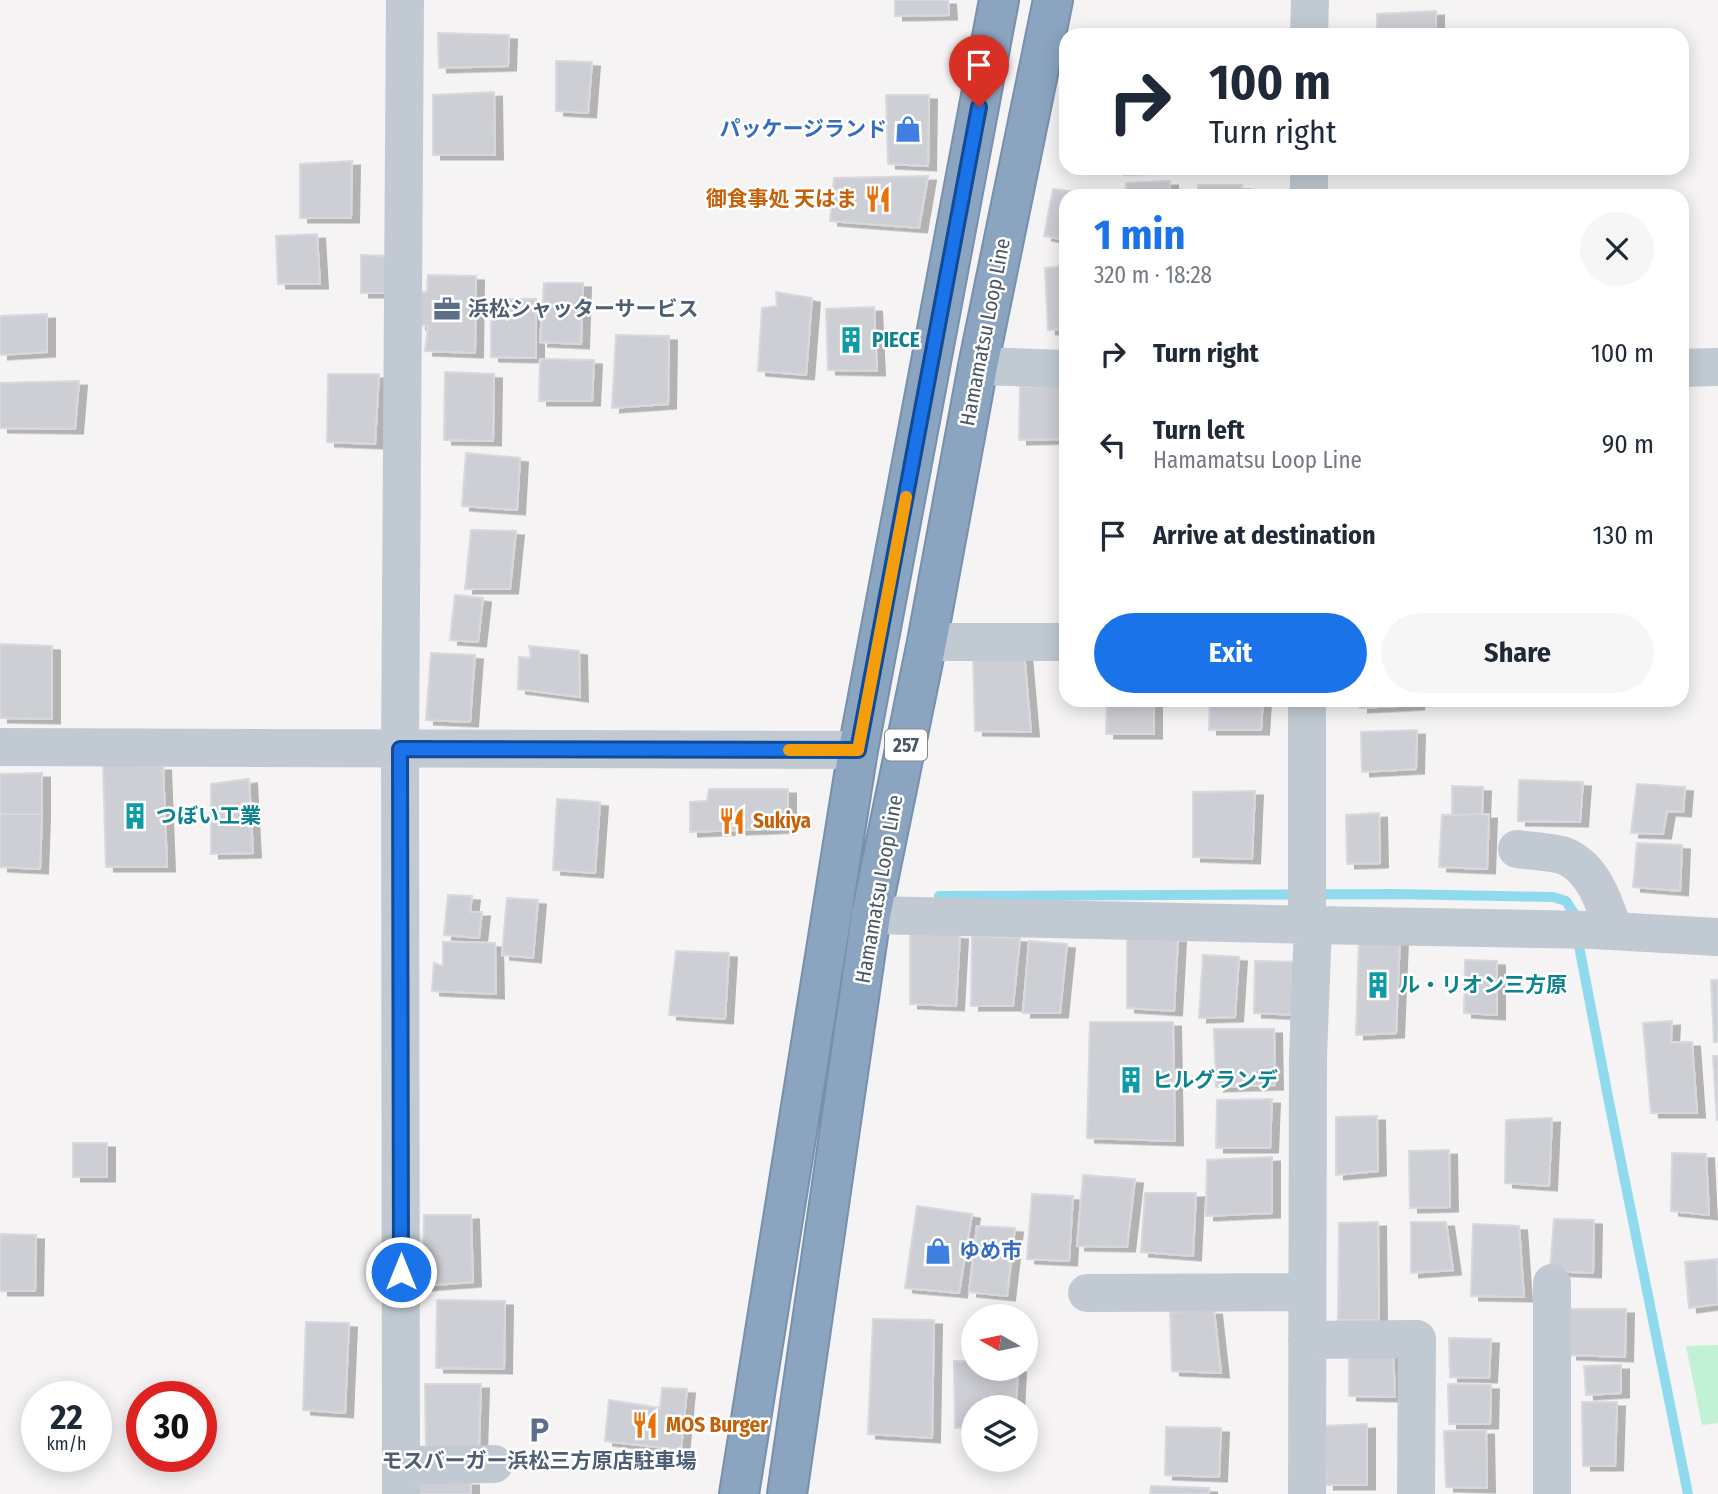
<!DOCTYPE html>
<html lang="en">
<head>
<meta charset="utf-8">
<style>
  body { margin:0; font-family:"Fira Sans Condensed","Noto Sans JP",sans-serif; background:#f6f6f7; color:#1f2937; height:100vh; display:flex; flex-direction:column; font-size:26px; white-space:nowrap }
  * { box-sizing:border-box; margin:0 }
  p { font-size:23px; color:#747a83 }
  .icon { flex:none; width:38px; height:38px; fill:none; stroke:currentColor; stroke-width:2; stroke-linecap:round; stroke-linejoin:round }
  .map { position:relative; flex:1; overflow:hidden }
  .panel { position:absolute; left:1059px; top:189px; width:630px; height:518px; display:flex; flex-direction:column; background:#fff; border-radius:21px; box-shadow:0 4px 18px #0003 }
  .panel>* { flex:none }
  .hud { position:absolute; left:1059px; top:28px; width:630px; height:147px; border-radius:21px; box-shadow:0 4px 18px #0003; background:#fff; color:#1f2937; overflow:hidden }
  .needle { width:46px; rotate:279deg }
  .controls { position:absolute; left:961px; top:1304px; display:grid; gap:14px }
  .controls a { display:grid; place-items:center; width:77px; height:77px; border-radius:50%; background:#fff; box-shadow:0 4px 18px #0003; font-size:35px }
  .speed { position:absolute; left:21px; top:1381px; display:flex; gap:14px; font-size:35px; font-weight:700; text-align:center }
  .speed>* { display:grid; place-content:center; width:91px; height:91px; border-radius:50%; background:#fff; box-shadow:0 4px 18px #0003; line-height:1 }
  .speed small { font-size:18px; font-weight:400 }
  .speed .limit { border:10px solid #d22; background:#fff; color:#111 }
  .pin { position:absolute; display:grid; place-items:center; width:60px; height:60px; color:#fff; margin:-72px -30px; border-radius:50% 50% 50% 0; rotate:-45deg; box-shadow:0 0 7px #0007 }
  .pin .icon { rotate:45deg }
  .me { position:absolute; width:77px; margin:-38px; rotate:0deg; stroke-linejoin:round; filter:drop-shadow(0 0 5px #0008) }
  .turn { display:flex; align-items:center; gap:24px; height:147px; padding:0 35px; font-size:32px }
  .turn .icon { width:91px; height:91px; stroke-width:2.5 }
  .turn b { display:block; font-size:49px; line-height:60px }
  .round { display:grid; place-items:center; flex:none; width:74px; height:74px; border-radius:37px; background:#f6f6f7 }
  .overview { display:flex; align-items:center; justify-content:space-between; height:119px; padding:0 35px }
  h1 { font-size:42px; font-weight:700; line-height:52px; color:#1a73e8 }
  .primary-button { display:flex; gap:14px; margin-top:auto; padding:14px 35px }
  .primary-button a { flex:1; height:80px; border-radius:42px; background:#1a73e8; color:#fff; font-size:28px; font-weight:700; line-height:80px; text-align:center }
  .primary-button a+a { background:#f6f6f7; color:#1f2937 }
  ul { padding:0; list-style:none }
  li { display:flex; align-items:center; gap:21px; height:91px; padding:0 35px }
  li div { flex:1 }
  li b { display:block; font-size:26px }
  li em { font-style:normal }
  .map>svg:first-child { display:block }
  .green { fill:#c3f1d5 }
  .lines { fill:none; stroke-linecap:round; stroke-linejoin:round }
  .stream { stroke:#90daee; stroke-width:10 }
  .building { fill:#cdcfd5; stroke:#d7d9de; stroke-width:2; filter:url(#shadow) }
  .highway-casing { stroke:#7690ad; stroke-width:42 }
  .minor { stroke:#c1cad2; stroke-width:38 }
  .highway { stroke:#8ba5c1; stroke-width:38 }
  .route-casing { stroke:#114b97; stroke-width:18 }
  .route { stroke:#1a73e8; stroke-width:12 }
  .slow { stroke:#f59e0b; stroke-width:12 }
  .labels { text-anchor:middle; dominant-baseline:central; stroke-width:5; stroke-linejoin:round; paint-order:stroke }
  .shield { fill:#fff; stroke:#808990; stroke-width:2 }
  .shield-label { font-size:19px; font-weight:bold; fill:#4a5661 }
  .shop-label { font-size:21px; font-weight:bold; fill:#366cbe; stroke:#fff; text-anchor:end }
  .food-label { font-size:21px; font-weight:bold; fill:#c56008; stroke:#fff; text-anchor:start }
  .service-label { font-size:21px; font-weight:bold; fill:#4e5e75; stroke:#fff; text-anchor:start }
  .street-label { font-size:21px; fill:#4a5661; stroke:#fff }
  .culture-label { font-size:21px; font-weight:bold; fill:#0d838f; stroke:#fff; text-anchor:start }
</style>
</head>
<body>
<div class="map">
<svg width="1718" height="1494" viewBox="0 0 1718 1494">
  <defs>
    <filter id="shadow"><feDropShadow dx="8" dy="4.5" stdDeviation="0" flood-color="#0004"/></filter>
  </defs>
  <rect width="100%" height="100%" fill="#f5f3f3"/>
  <!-- green -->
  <path class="green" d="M1718,1345v78l-16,2 -16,-79z"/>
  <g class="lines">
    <!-- stream -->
    <path class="stream" d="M939,896l454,-2 160,3 13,4 9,14 4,31 31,161 78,387"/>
  </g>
  <!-- building -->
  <path class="building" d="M895,0h53l1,15 -54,1z
    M1436,11v24h-59v-21z
    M438,33l71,2 -1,31 -69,2z
    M556,61l36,1 -4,51 -32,-2z
    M494,92l1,63h-62v-60z
    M886,95h43l-1,71 -40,-2z
    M352,161l-1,57h-51v-54z
    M1116,168h62l-62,2z
    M928,176l-9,52 -89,-7 4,-43z
    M1170,181v15h-44v-13z
    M1198,185h44l-1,11h-43z
    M1053,189l45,6 -32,1v44l-22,-4z
    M317,234l3,50h-42l-2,-48z
    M361,255l30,1 -2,37h-28z
    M1066,266v63l-18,1 -3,-62z
    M428,275l48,1 -1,77 -50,-2 3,-25 -10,-1 1,-33h8z
    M544,283h39l-2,61 -41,-2z
    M776,292l36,6 -6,77 -48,-4 4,-63 15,-2z
    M491,299h45v59l-45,-1z
    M874,307l3,64 -49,-1 -2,-61z
    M47,314v38l-47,3v-39z
    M616,335l53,1 -1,68 -56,4z
    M540,359l54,1 -2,41h-53z
    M445,372l49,2 -1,67 -49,-1z
    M328,374h51l-4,70 -48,-2z
    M79,381l-4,48 -75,-1v-45z
    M1066,385v54l-47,1 1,-53z
    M466,453l54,5 -3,52 -55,-4z
    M471,530l45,1 -6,58h-45z
    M455,595l28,3 -5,44 -28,-2z
    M0,644l52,2v73l-52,-1z
    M529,646l50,5 1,46 -62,-8 1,-32 12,1z
    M1024,652l7,80 -56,-1 -2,-77z
    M431,653l44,2 -5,67 -44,-2z
    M1107,700h47v34h-48z
    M1210,700h53l-2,30h-52z
    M1360,700h57l-1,5 -56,3z
    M1417,730l-1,39 -54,3 -1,-40z
    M103,765l60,1 4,101h-61z
    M42,773v41h-42v-40z
    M249,779l4,74 -42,1v-70z
    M1519,780l64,2 -3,40 -62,-1z
    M1637,784l48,3 -2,25 -16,-1 -4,23 -32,-1z
    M1452,786l31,1 -1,27 -30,1z
    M709,789h79v39l-98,4v-30l17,-1z
    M1255,791l-3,68 -59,-2v-65z
    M557,799l43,3 -5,71 -42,-3z
    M1379,813l1,50 -33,1 -1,-49z
    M0,814h42l-2,55 -40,-2z
    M1489,814l-2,55 -48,-2 3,-52z
    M1637,843l45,2 -2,46 -47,-4z
    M448,895l24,1 -2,16h12l-3,26 -35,-3z
    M507,898l31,2 -5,58 -31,-3z
    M910,931l50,4 -4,71 -46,-2z
    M972,936l48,2 -7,68h-42z
    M1127,937l51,1 -4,73 -47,-3z
    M1400,937l-4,96 -40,2 3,-97z
    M1029,941l38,3 -7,69h-37z
    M443,942l52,1 1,51 -64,-3 2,-28 9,3z
    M676,951l53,2 -4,66 -56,-4z
    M1203,955l36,2 -4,60 -36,1z
    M1465,960l32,1v54l-33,-2z
    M1255,961l46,1 -5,53 -42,-2z
    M1711,980h7v62h-4z
    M1672,1021l-1,21h21l5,71h-46l-8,-90z
    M1090,1022h83l2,119 -88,-3z
    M1214,1029h60l1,56 -59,2z
    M1713,1056h5v64h-1z
    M1272,1099l-2,49h-54l1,-48z
    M1377,1116l1,55 -42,4v-58z
    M1552,1118l-3,68 -44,-3 1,-63z
    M73,1143h34v34h-34z
    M1449,1150l1,57 -40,1 -1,-57z
    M1672,1153l34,1 3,61 -38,-4z
    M1272,1157v56l-66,3 1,-56z
    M1083,1175l52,4 -8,68 -50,-1z
    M1145,1193h51l-3,63 -52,-4z
    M1032,1194l41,2 -4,65 -42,-2z
    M917,1206l55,8 -13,79 -54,-5z
    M424,1215h47l2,67 -50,4z
    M1554,1219l40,1 -1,53 -43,-2z
    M1378,1222l1,98h-41l1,-97z
    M1411,1222h35l7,48 -42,3z
    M1473,1224l46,2 5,71 -53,-1z
    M977,1226l38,2 -8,68 -38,-4z
    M0,1234l36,1 -1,56h-35z
    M1717,1259l1,45 -29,4 -4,-46z
    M437,1300l68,1 -1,68 -68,-1z
    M1569,1309h57l-1,48 -56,-2z
    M1214,1310l7,63 -49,-2 -2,-59z
    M873,1319l61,1 -2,118 -64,-4z
    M306,1322l43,1 -4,90 -42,-3z
    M1449,1338l42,1 -2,39 -39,-1z
    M973,1345v23h45l-2,39h-43v21h-18l-1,-67h16l-1,-15z
    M1393,1349l2,48 -46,-1v-45z
    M1621,1365v28l-35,2 -2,-29z
    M425,1384h56l-2,63h-53z
    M1448,1384l43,1 -1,39h-41z
    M662,1388l25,1 -6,61 -76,-9 4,-41 51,8z
    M1582,1402h35l-2,64h-32z
    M1367,1424v61h-41l-2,-59z
    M1166,1427l55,1 -2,49 -54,-2z
    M1486,1430l1,58 -41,-1 -2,-56z
    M418,1481h53v13h-53z
    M1151,1486l58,2v6h-59z"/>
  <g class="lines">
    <defs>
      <path id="highway" d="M739,1494l119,-744 141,-750
        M787,1494l84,-579 56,-273 51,-276 75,-366"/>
    </defs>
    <!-- highway casing -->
    <use href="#highway" class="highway-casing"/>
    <!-- minor -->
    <path class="minor" d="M1309,35l1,-35
      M1309,196v-28
      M978,366l88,3
      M1682,368l36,-1
      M927,642h139
      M0,747l858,3
      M1517,849c12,2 39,3 50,8 28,14 37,46 47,74
      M871,915l442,10 280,5 125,7
      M1307,925v-225
      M1087,1293l220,-1
      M1307,1340l110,-1 -1,155
      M401,1465l93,-1
      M401,1494l-1,-745 5,-749
      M1307,1494l1,-437 5,-132
      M1552,1494v-211"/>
    <!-- highway -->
    <use href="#highway" class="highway"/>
  </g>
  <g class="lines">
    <defs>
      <path id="route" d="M401,1272l-1,-523 458,1 121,-643"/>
    </defs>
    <!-- route casing -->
    <use href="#route" class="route-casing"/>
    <!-- route -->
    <use href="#route" class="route"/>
    <!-- slow -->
    <path class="slow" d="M789,750h69l48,-253"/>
  </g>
  <!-- icons -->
  <defs>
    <symbol id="shop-bare" viewBox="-9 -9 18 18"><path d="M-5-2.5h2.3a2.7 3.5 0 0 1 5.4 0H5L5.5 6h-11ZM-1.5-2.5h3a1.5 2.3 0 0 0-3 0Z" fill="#3f7fe0" stroke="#fff" stroke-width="2.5" paint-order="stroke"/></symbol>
    <symbol id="restaurant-bare" viewBox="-9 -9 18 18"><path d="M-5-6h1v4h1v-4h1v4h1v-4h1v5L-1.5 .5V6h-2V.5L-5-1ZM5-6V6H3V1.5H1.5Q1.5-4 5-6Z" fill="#e8710a" stroke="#fff" stroke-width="2.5" paint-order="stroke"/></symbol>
    <symbol id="office-bare" viewBox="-9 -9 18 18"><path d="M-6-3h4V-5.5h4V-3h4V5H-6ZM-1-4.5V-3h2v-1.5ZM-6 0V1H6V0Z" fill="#5c6f8a" stroke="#fff" stroke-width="2.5" paint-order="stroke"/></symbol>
    <symbol id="building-bare" viewBox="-9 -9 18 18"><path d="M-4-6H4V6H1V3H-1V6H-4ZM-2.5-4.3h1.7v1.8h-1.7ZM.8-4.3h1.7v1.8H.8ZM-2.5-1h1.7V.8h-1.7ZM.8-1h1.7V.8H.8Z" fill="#0f9aa8" stroke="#fff" stroke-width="2.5" paint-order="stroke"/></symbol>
    <symbol id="parking-bare" viewBox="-9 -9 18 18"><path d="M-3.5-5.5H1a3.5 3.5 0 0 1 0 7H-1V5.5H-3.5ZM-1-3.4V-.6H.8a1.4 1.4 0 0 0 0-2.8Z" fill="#5c6f8a" stroke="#fff" stroke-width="2.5" paint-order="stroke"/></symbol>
  </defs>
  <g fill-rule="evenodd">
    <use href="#shop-bare" x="889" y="110" width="38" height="38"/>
    <use href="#restaurant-bare" x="859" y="180" width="38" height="38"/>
    <use href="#office-bare" x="428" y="290" width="38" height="38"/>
    <use href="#building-bare" x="832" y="321" width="38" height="38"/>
    <use href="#building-bare" x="116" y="797" width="38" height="38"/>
    <use href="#restaurant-bare" x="713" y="802" width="38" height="38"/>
    <use href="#building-bare" x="1359" y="966" width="38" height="38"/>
    <use href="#building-bare" x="1112" y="1061" width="38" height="38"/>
    <use href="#shop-bare" x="919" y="1232" width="38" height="38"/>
    <use href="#restaurant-bare" x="626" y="1406" width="38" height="38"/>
    <use href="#parking-bare" x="520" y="1411" width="38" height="38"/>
  </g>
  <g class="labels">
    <!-- shield labels -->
    <rect class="shield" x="885" y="729.5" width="42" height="31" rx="5"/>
    <g class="shield-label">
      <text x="906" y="745">257</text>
    </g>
    <!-- shop labels -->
    <g class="shop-label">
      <text x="887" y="129">パッケージランド</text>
      <text x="959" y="1251" text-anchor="start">ゆめ市</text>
    </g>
    <!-- food labels -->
    <g class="food-label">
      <text x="857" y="199" text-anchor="end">御食事処 天はま</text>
      <text x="753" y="821">Sukiya</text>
      <text x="666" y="1425">MOS Burger</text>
    </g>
    <!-- service labels -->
    <g class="service-label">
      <text x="468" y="309">浜松シャッターサービス</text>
      <text x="539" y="1461" text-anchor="middle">モスバーガー浜松三方原店駐車場</text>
    </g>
    <!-- street labels -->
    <g class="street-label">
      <text transform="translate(985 332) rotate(-79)">Hamamatsu Loop Line</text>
      <text transform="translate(879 889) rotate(-80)">Hamamatsu Loop Line</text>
    </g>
    <!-- culture labels -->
    <g class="culture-label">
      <text x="872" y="340">PIECE</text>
      <text x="156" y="816">つぼい工業</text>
      <text x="1399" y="985">ル・リオン三方原</text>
      <text x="1152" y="1080">ヒルグランデ</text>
    </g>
  </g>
</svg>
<div class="controls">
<a><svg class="needle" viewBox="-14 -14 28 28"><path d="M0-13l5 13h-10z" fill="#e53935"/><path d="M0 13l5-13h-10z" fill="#747a83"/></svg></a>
<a><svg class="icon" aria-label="layers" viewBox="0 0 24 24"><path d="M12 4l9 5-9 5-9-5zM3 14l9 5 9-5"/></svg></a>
</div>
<div class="speed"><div>22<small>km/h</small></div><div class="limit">30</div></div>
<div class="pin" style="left:979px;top:107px;background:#d93025"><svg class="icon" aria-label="arrive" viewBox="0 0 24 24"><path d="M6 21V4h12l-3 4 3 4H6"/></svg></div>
<svg class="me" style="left:401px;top:1272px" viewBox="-20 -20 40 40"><circle r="17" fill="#1a73e8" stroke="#fff" stroke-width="3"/><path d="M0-11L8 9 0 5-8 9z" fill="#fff"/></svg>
<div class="hud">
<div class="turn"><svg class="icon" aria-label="right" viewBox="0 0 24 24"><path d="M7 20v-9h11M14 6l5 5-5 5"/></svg><div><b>100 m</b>Turn right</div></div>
</div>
<section class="panel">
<div class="overview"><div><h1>1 min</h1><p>320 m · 18:28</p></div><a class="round"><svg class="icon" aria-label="close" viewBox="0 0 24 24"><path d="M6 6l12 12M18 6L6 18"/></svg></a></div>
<ul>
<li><svg class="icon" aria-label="right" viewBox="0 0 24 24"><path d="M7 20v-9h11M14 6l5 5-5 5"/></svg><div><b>Turn right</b></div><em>100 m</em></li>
<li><svg class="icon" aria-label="left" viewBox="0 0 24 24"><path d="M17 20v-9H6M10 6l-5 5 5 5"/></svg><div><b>Turn left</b><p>Hamamatsu Loop Line</p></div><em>90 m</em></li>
<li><svg class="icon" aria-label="arrive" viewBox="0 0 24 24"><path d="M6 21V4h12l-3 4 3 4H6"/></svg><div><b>Arrive at destination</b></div><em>130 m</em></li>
</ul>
<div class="primary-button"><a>Exit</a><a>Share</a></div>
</section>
</div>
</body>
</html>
